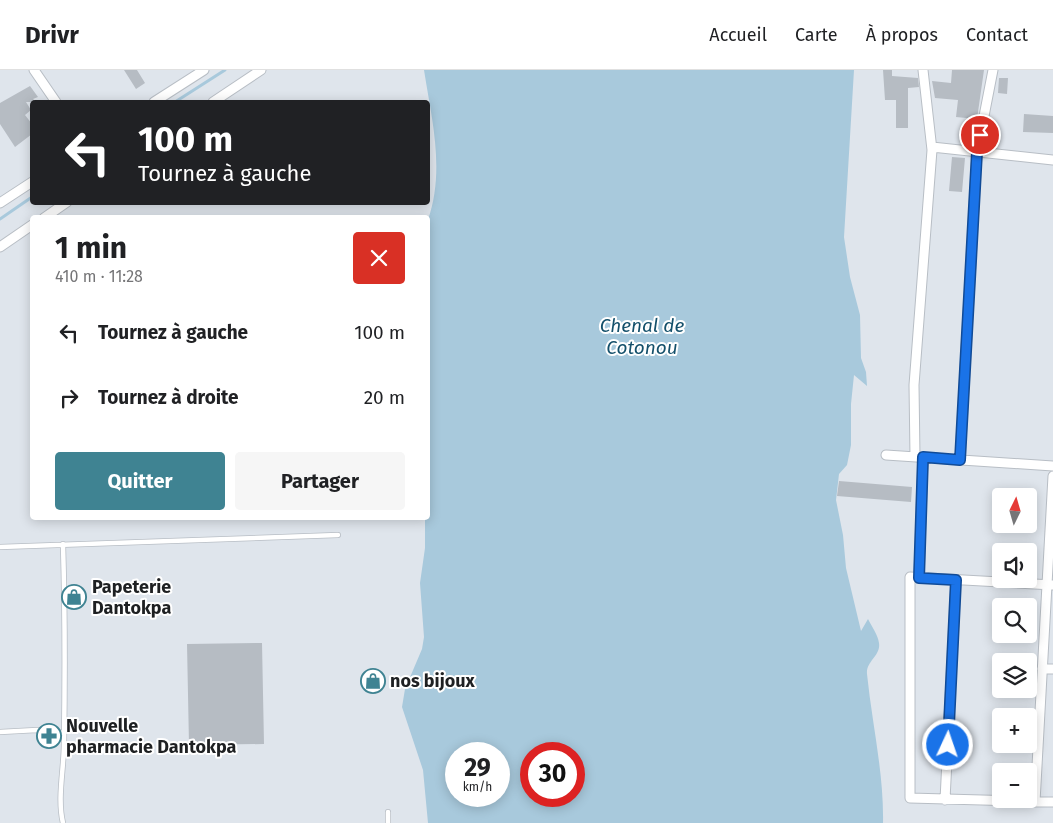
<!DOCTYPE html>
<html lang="fr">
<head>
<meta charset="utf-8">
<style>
  body { margin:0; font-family:"Fira Sans",sans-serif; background:#f6f6f6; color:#202124; height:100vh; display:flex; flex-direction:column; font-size:19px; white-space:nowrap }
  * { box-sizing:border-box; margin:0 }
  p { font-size:16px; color:#757577 }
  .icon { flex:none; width:28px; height:28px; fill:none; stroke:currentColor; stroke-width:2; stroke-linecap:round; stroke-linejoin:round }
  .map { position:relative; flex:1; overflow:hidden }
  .side { position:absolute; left:30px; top:145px; width:400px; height:305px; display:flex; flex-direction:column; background:#fff; border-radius:5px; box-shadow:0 2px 12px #0003 }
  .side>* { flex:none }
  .banner { position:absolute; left:30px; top:30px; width:400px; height:105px; border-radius:5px; box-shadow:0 2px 12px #0003; background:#202124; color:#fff; overflow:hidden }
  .needle { width:32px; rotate:5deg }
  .buttons { position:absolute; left:992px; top:418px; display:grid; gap:10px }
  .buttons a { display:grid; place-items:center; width:45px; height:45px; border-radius:5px; background:#fff; box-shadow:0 2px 12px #0003; font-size:25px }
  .speed { position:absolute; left:445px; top:672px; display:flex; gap:10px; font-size:25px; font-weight:700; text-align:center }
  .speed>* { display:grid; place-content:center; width:65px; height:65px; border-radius:50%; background:#fff; box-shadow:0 2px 12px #0003; line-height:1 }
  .speed small { font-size:12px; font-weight:400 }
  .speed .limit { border:8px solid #d22; background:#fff; color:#111 }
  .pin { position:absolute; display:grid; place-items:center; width:42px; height:42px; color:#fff; margin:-21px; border:2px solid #fff; border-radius:50%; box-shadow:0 1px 5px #0007 }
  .me { position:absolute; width:55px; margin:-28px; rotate:3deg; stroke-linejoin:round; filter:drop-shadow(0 0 4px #0008) }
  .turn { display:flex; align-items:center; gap:18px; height:105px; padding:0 25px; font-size:22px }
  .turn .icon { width:65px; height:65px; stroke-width:2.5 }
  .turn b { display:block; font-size:35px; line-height:42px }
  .round { display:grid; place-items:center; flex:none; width:52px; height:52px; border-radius:5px; background:#f6f6f6 }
  .head { display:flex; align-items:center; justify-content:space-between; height:85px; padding:0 25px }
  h1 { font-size:30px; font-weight:700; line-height:38px }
  .cta { display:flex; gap:10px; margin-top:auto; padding:10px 25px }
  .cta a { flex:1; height:58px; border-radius:5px; background:#3f8392; color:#fff; font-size:20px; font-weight:700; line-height:58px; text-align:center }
  .cta a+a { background:#f6f6f6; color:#202124 }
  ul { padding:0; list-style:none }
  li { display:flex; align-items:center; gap:15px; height:65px; padding:0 25px }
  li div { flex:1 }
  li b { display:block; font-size:19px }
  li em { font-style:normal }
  header { display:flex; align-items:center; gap:30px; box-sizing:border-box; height:70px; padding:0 25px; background:#fff; border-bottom:1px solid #e0e0e0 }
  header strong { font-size:24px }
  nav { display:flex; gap:28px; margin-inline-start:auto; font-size:18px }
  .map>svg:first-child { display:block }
  .water { fill:#a8c9dc; fill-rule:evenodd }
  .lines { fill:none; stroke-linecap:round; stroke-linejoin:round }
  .stream { stroke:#a8c9dc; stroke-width:3 }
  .building { fill:#b6bcc3 }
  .lane-casing { stroke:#b8bec5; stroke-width:6 }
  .street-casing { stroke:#b8bec5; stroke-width:11 }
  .lane { stroke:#fff; stroke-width:4.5 }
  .street { stroke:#fff; stroke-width:9 }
  .route-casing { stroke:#114b97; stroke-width:12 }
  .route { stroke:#1a73e8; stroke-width:9 }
  .labels { text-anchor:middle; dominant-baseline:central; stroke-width:4; stroke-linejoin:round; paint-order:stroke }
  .poi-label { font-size:18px; font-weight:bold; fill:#1e2022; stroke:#fff; text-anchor:start }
  .water-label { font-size:19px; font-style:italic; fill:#14506b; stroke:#fff }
</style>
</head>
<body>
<header>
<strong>Drivr</strong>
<nav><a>Accueil</a><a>Carte</a><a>À propos</a><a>Contact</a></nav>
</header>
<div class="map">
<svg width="1053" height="753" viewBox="0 0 1053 753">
  <rect width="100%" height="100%" fill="#dfe5ec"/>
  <!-- water -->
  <path class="water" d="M424,0h430l-10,167 6,40 10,38 1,43 5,14 1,14 -13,-11 -3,29v41l-4,20 -8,9 -3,26 7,35 3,33 15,63 7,-12c4,8 10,16 11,24 2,13 -13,18 -12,31 5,50 17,99 16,149h-455l-5,-53 -21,-63 3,-18 17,-40 2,-12 -4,-54 5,-35v-30h3v-298c17,-50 4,-99 -4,-150zM456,684h43v42h-43zM531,684h43v42h-43z"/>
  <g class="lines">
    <!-- stream -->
    <path class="stream" d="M175,32l50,-32
      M0,149l32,-22"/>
  </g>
  <!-- building -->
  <path class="building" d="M124,0h13l8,13 -9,6z
    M883,0h9v6l26,2 1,9 -11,1v40h-12v-28h-11z
    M952,0h32l-7,49 -21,-2 2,-17 -23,-2 -3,-17 19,2z
    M999,8h9l-1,16 -9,-1z
    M30,16l8,11 -5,2 3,3h-10l5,8 -6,5 7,9v10l-17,13 -15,-23v-21z
    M1024,44l29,2v17l-30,-1z
    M952,87l13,1 -3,34 -13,-1z
    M839,411l73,6 -1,15 -74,-6z
    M262,573l2,101 -75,1 -2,-101z"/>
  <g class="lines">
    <defs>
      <path id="lane" d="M63,474c2,67 2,133 1,199 0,26 -7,55 -1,80
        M0,477l338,-12
        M0,662l37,-2 27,3
        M388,753v-11"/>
      <path id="street" d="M34,0l22,32
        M154,32l50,-32
        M213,32l48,-32
        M932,77l121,13
        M0,133l32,-21
        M44,148l23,-16
        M0,177l32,-22
        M886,385l167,11
        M915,387l-1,-72 18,-235 -9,-80
        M960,390l17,-308 16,-82
        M919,508l4,-121
        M1053,515l-143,-8v221l143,4
        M1042,599h11
        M945,730l11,-220
        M1035,732l18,-326"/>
    </defs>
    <!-- lane casing -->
    <use href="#lane" class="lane-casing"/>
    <!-- street casing -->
    <use href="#street" class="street-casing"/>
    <!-- lane -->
    <use href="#lane" class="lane"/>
    <!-- street -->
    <use href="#street" class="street"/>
  </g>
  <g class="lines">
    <defs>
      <path id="route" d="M948,675l8,-165 -37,-2 4,-121 37,3 17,-308 3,-17"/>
    </defs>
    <!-- route casing -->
    <use href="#route" class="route-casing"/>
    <!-- route -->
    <use href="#route" class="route"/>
  </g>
  <!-- icons -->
  <defs>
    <symbol id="shop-ring" viewBox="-11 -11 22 22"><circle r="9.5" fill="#fff" stroke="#3f8392" stroke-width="1.5"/><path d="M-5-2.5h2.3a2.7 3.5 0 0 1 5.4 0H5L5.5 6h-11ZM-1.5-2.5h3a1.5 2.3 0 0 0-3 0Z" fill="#3f8392"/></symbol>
    <symbol id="pharmacy-ring" viewBox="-11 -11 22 22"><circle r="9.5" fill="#fff" stroke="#3f8392" stroke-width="1.5"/><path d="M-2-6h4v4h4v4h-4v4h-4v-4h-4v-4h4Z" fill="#3f8392"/></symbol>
  </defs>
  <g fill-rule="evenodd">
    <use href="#shop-ring" x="60" y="513" width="28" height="28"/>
    <use href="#shop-ring" x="359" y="597" width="28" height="28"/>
    <use href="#pharmacy-ring" x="35" y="652" width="28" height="28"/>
  </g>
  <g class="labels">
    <!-- poi labels -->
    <g class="poi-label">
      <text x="92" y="517">Papeterie<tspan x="92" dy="21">Dantokpa</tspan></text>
      <text x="390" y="611">nos bijoux</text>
      <text x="66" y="656">Nouvelle<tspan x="66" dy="21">pharmacie Dantokpa</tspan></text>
    </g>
    <!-- water labels -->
    <g class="water-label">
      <text x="642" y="255">Chenal de<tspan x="642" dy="22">Cotonou</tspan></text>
    </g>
  </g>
</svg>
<div class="buttons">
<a><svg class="needle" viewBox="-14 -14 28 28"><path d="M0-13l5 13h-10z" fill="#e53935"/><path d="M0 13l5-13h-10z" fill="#757577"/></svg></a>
<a><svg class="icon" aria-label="sound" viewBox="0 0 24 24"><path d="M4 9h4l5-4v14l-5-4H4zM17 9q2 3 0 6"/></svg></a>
<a><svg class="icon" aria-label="search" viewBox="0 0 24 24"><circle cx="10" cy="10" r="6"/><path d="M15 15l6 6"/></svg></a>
<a><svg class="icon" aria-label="layers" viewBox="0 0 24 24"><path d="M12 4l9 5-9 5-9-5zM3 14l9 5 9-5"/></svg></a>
<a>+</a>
<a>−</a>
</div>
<div class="speed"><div>29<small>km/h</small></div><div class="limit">30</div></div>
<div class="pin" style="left:980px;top:65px;background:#d93025"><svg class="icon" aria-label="arrive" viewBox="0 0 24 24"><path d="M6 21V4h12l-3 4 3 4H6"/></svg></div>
<svg class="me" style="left:948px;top:675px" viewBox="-20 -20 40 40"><circle r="17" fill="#1a73e8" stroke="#fff" stroke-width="3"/><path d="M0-11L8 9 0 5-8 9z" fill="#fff"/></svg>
<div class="banner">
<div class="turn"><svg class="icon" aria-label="left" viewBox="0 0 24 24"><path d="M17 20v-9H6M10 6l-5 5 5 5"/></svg><div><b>100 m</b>Tournez à gauche</div></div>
</div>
<section class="side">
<div class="head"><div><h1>1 min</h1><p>410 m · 11:28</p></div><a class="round" style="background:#d93025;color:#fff"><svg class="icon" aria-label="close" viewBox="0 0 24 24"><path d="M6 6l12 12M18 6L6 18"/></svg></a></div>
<ul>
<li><svg class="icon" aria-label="left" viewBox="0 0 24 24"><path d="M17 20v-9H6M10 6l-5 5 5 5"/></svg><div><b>Tournez à gauche</b></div><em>100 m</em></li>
<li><svg class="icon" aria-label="right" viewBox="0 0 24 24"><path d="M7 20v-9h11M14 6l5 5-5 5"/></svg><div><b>Tournez à droite</b></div><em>20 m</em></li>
</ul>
<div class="cta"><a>Quitter</a><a>Partager</a></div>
</section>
</div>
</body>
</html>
